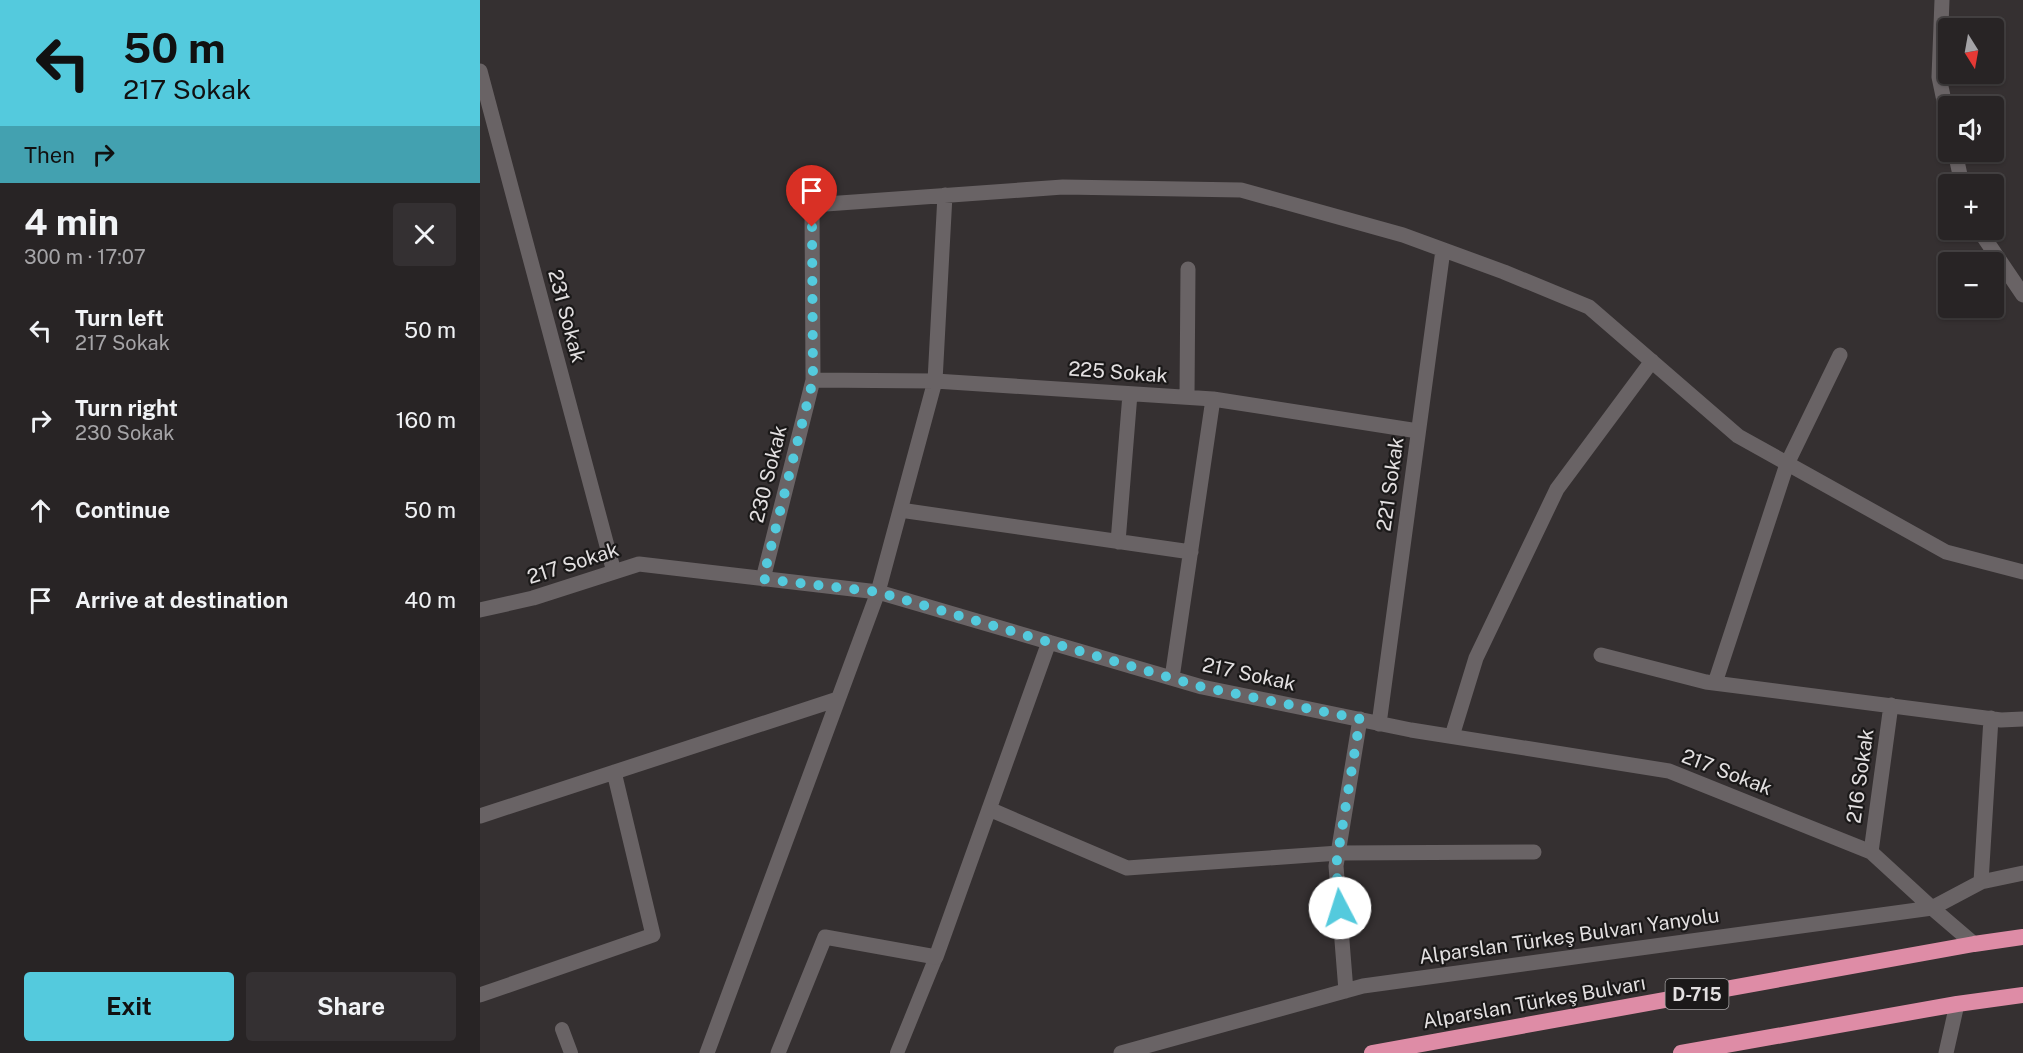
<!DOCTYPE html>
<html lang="en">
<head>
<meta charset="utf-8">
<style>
  body { margin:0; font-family:"Public Sans",sans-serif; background:#343032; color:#f1f3f6; height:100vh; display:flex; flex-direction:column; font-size:22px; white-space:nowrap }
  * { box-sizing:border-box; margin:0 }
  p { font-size:20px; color:#a5a4a7 }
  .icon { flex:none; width:33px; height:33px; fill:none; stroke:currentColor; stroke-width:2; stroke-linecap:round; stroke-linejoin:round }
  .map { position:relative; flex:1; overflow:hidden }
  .panel { display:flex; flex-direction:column; background:#282425; width:480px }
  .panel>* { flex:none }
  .banner { background:#54cadd; color:#111; overflow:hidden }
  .needle { width:39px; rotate:169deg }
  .fabs { position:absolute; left:1458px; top:18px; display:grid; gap:12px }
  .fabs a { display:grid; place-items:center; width:66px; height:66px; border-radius:6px; background:#282425; box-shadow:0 2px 4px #0004,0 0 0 2px #444142; font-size:30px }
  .pin { position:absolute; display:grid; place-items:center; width:51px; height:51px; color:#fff; margin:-62px -26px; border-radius:50% 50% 50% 0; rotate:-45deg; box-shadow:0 0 6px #0007 }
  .pin .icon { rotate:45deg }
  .me { position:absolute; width:66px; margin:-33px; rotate:355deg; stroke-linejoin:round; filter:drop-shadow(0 0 4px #0008) }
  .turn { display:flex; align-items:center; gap:21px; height:126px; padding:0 24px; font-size:27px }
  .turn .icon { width:78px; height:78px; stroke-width:2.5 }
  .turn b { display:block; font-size:42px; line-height:51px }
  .then { display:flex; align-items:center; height:57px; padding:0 24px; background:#0003; gap:12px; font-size:22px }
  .round { display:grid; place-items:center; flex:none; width:63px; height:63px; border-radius:6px; background:#343032 }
  .summary { display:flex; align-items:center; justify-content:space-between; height:102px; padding:0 24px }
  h1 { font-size:36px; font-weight:700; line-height:45px }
  .primary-button { display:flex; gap:12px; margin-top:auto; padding:12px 24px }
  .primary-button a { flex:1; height:69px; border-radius:6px; background:#54cadd; color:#111; font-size:24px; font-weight:700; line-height:69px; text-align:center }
  .primary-button a+a { background:#343032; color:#f1f3f6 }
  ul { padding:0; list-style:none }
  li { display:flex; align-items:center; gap:18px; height:90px; padding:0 24px }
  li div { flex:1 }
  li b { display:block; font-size:22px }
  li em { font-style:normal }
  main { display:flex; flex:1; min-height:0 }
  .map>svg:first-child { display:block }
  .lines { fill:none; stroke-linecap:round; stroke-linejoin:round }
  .service { stroke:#696365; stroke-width:14 }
  .minor { stroke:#696365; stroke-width:15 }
  .tertiary { stroke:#696365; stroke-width:15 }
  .trunk { stroke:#de8ca6; stroke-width:16 }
  .route { stroke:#54cadd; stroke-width:10; stroke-dasharray:0 18 }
  .labels { text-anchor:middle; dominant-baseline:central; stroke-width:4.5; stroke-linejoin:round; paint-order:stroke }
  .shield { fill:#1b1919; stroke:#a7a4a5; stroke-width:1.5 }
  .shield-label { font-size:18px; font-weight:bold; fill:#e3e0e1 }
  .street-label { font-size:20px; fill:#e3e0e1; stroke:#1b1919 }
</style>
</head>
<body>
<main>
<section class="panel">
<div class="banner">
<div class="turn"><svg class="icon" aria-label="left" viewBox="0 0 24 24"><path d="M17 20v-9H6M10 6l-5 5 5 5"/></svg><div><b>50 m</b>217 Sokak</div></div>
<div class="then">Then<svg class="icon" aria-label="right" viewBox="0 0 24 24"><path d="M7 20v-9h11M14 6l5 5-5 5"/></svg></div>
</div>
<div class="summary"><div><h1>4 min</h1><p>300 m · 17:07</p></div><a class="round"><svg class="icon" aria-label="close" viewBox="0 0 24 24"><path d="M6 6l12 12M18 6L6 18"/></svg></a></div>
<ul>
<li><svg class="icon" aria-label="left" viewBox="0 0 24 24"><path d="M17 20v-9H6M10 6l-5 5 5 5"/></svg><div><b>Turn left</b><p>217 Sokak</p></div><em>50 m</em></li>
<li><svg class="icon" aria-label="right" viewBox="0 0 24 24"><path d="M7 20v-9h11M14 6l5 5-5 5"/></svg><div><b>Turn right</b><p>230 Sokak</p></div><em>160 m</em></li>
<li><svg class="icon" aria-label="ahead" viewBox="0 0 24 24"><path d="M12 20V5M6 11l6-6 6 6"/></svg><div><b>Continue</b></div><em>50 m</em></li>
<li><svg class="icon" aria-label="arrive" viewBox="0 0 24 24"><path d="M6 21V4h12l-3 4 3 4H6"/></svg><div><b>Arrive at destination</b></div><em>40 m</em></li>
</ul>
<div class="primary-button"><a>Exit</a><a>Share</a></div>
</section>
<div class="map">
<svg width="1543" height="1053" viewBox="0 0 1543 1053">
  <rect width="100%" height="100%" fill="#353031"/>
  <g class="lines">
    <!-- service -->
    <path class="service" d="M82,1029l9,24
      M417,1053l39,-96"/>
    <!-- minor -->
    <path class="minor" d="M0,71l134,501
      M333,380l122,1 278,18 205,32
      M707,397l1,-128
      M420,510l291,42
      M638,542l12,-148
      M283,579l50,-199 -1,-175 251,-18 178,3 162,45 101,37 85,35 149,129 208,116 77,20
      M0,610l53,-12 106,-34 239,28 324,95 209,43 258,41 202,81 61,56 42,36
      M1121,655l105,27 295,38 22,-1
      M692,678l41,-279
      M1235,683l72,-219 53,-109
      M899,724l64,-474
      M972,736l24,-78 81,-169 95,-128
      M509,809l138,59 212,-15 195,-1
      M0,816l358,-117
      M1391,852l20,-147
      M1501,882l10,-164
      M866,991l-10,-125 24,-147
      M0,995l173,-60 -39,-163
      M227,1053l171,-461 57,-211 10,-186
      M298,1053l47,-116 111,20 113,-315
      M641,1053l242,-67 569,-78 49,-26 42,-9
      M1466,1053l11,-49"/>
    <!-- tertiary -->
    <path class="tertiary" d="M1462,0l-3,77 9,43
      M1475,152l7,32
      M1499,230l44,65"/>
    <!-- trunk -->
    <path class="trunk" d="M892,1053l602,-109 49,-7
      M1201,1053l276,-49 66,-9"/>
  </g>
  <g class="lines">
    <!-- route -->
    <path class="route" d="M332,227l1,153 -50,199 115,13 324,95 158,32 -24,147 4,42"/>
  </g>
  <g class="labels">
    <!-- shield labels -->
    <rect class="shield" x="1185.5" y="979" width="63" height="30" rx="4.5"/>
    <g class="shield-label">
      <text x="1217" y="994">D-715</text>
    </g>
    <!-- street labels -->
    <g class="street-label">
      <text transform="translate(87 316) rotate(75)">231 Sokak</text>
      <text transform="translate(638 372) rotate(4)">225 Sokak</text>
      <text transform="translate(288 474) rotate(-76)">230 Sokak</text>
      <text transform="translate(910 484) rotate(-82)">221 Sokak</text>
      <text transform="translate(93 563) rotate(-18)">217 Sokak</text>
      <text transform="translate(769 674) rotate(12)">217 Sokak</text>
      <text transform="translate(1247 772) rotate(21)">217 Sokak</text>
      <text transform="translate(1380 776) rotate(-82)">216 Sokak</text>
      <text transform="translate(1089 936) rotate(-8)">Alparslan Türkeş Bulvarı Yanyolu</text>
      <text transform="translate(1054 1002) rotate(-10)">Alparslan Türkeş Bulvarı</text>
    </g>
  </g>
</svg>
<div class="fabs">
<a><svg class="needle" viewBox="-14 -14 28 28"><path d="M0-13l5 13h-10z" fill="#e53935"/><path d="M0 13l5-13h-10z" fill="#a5a4a7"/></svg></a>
<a><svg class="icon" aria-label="sound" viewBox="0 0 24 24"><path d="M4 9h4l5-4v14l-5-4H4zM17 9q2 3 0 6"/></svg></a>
<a>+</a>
<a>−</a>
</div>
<div class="pin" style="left:332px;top:227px;background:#d93025"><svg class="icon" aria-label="arrive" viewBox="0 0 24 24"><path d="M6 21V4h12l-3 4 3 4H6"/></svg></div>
<svg class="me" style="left:860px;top:908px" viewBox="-20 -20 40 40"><circle r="19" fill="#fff"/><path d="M0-13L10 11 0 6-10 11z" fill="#54cadd"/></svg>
</div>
</main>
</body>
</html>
